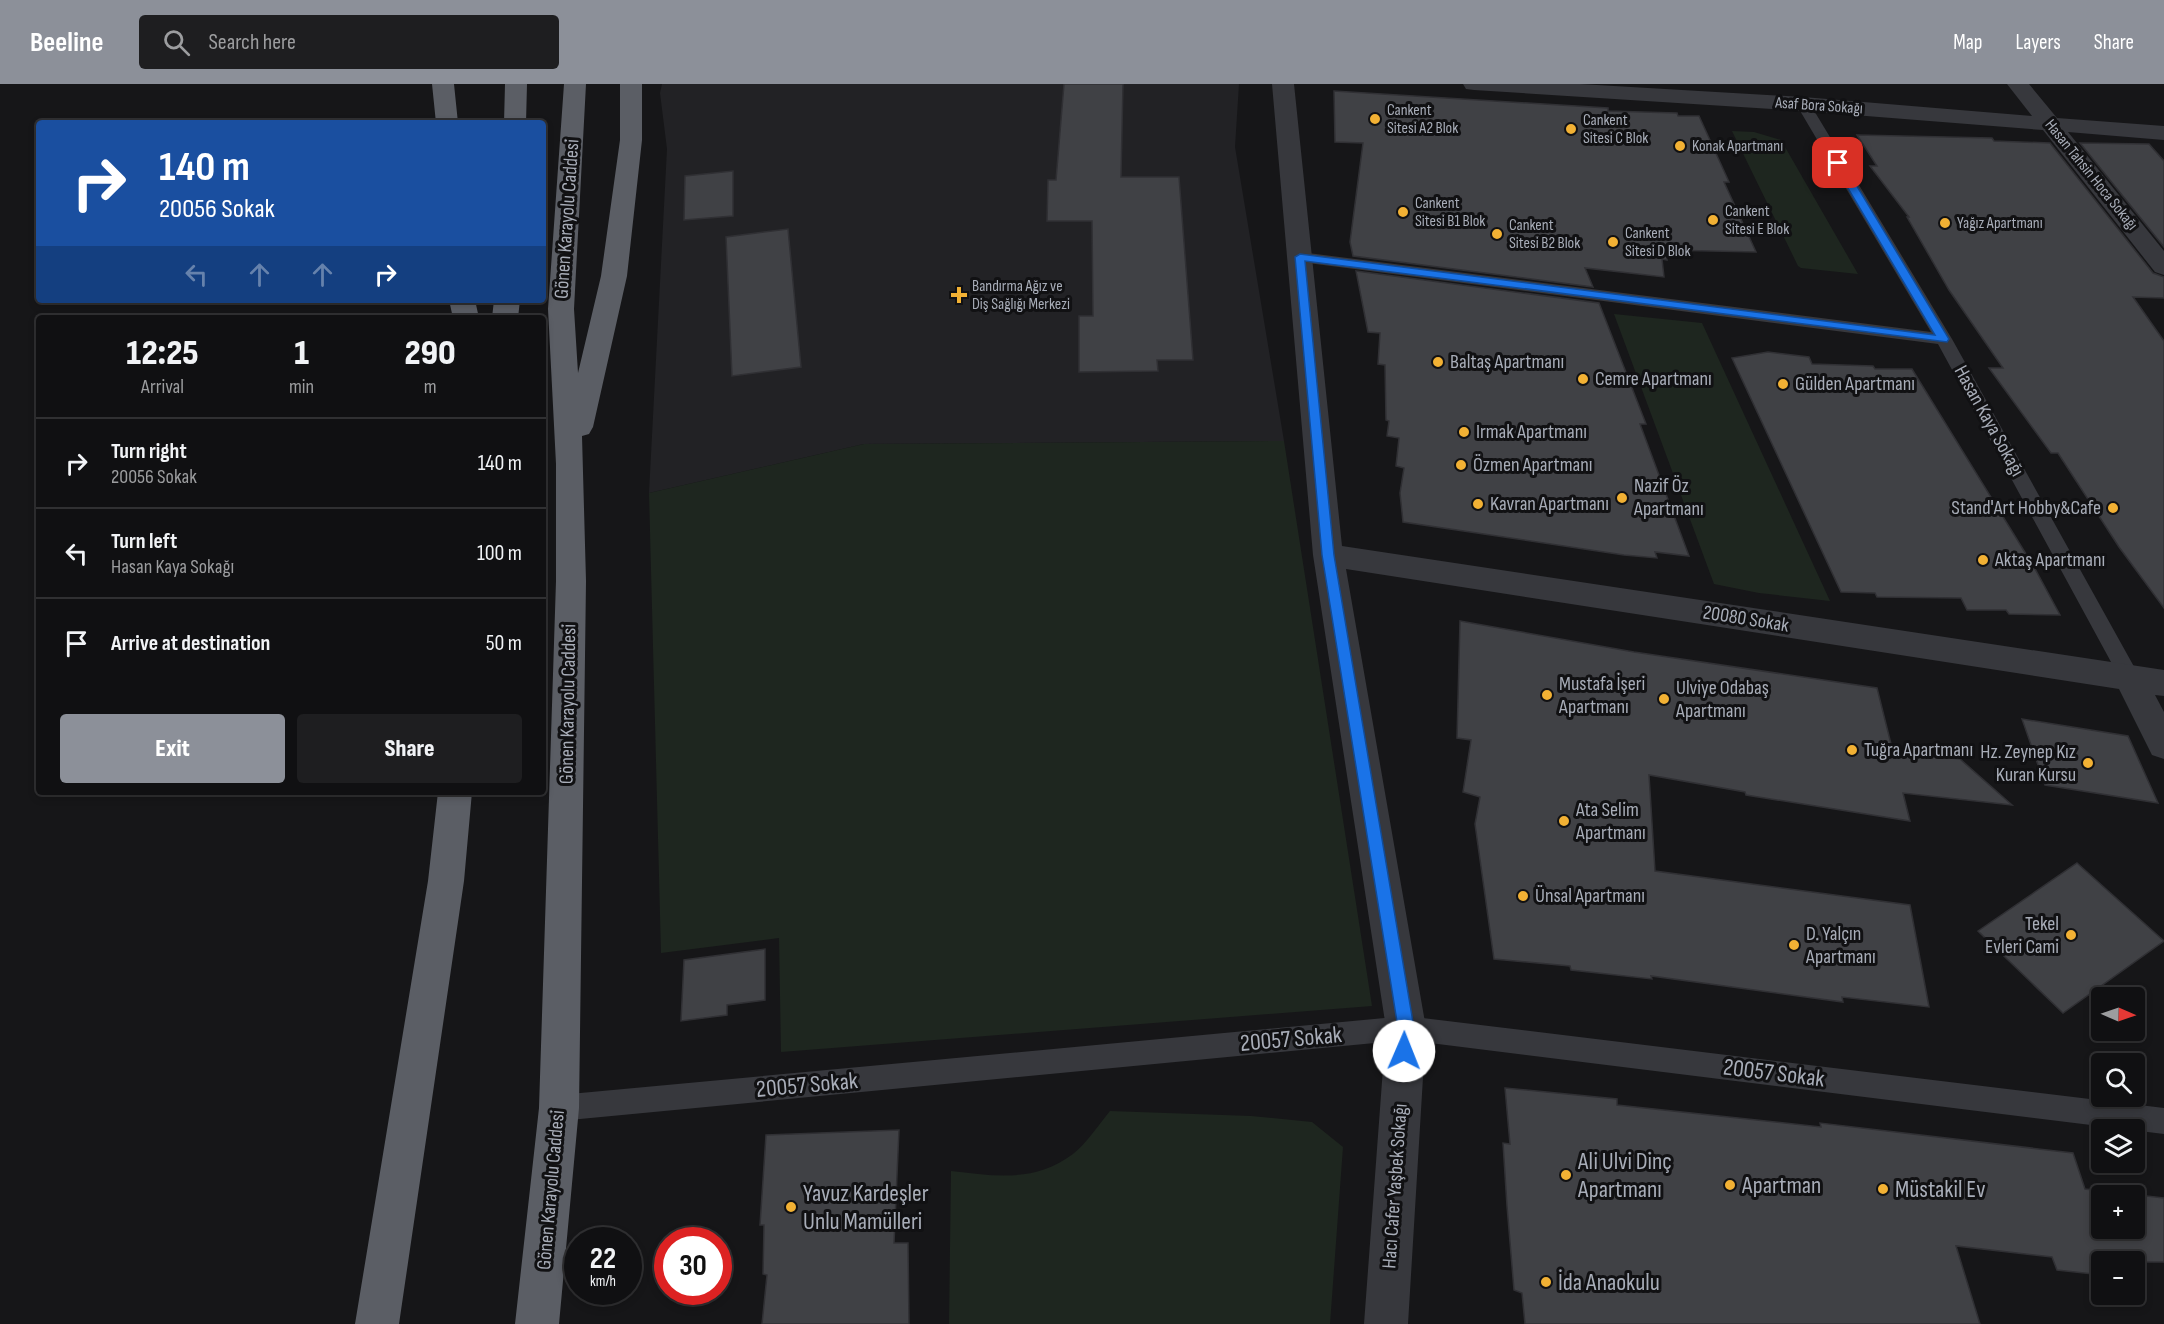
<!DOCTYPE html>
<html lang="en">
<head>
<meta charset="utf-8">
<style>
  body { margin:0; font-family:"Sofia Sans Condensed",sans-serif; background:#1e1e20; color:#f1f3f6; height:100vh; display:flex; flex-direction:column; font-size:22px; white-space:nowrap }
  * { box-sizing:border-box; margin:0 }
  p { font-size:20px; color:#9c9d9f }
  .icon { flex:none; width:33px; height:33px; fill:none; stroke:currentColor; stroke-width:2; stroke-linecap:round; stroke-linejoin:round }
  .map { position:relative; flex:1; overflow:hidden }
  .drawer { position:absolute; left:36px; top:231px; width:510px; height:480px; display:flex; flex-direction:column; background:#101012; border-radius:6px; box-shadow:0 3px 9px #0003,0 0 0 2px #303032 }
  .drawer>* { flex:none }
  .top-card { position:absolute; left:36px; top:36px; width:510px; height:183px; border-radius:6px; box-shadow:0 3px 9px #0003,0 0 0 2px #303032; background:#1a4fa0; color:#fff; overflow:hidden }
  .needle { width:39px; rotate:92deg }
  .fabs { position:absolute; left:2091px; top:903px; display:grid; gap:12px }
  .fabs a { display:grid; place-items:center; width:54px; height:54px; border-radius:6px; background:#101012; box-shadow:0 3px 9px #0003,0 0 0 2px #303032; font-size:30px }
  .speed { position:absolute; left:564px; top:1143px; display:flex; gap:12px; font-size:30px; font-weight:700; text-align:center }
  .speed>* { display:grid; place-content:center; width:78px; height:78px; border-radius:50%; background:#101012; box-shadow:0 3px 9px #0003,0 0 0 2px #303032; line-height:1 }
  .speed small { font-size:15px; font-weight:400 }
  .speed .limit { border:9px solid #d22; background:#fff; color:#111 }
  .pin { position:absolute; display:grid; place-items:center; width:51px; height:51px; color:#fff; margin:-26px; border-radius:12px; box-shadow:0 3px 9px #0006 }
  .me { position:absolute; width:66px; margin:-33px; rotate:1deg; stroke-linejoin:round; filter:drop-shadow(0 0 4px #0008) }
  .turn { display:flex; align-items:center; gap:21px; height:126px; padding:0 24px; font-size:27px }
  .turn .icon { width:78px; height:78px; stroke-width:2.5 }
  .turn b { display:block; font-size:42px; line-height:51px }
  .lanes { display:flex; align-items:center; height:57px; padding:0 24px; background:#0003; justify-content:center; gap:30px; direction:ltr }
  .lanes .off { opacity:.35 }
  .eta { display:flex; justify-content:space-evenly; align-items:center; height:102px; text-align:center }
  .eta b { font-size:36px; font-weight:800; line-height:42px }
  .primary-button { display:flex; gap:12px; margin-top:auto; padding:12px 24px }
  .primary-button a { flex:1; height:69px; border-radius:6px; background:#8c9099; color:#fff; font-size:24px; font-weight:800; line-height:69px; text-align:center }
  .primary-button a+a { background:#1e1e20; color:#f1f3f6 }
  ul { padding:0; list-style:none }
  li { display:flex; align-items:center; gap:18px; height:90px; padding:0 24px; border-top:2px solid #303032 }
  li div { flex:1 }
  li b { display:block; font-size:22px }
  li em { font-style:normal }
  header { display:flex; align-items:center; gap:36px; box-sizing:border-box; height:84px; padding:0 30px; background:#8c9099; color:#fff }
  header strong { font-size:28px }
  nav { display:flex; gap:33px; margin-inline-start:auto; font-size:21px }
  .search { width:420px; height:54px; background:#1e1e20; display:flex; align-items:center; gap:15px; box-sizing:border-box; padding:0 21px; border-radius:6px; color:#9c9d9f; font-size:22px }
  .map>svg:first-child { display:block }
  .built { fill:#222225 }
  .green { fill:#1e261f }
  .building { fill:#404145; stroke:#303034; stroke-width:1.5; fill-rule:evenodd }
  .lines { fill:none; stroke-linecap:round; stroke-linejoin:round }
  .service { fill:#37383d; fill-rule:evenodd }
  .minor { fill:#37383d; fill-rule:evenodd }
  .trunk { fill:#5b5e65; fill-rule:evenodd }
  .route { fill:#1a73e8; stroke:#114b97; stroke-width:1.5 }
  .poi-dot { fill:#f2b134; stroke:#111113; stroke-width:2 }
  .labels { text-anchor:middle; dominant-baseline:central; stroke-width:6; stroke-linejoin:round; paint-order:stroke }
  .far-street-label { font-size:16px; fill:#a8adb8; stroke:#111113 }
  .far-poi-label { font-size:16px; fill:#a8adb8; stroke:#111113; text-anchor:start }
  .street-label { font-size:20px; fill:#a8adb8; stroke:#111113 }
  .poi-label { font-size:20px; fill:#a8adb8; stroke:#111113; text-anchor:start }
  .near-street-label { font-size:24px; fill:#a8adb8; stroke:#111113 }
  .near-poi-label { font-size:24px; fill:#a8adb8; stroke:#111113; text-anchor:start }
</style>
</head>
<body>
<header>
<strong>Beeline</strong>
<div class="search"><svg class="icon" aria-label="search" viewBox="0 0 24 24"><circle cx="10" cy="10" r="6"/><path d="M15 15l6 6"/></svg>Search here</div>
<nav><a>Map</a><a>Layers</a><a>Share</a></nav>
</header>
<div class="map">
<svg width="2164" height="1240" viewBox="0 0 2164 1240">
  <rect width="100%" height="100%" fill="#161618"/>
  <!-- built -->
  <path class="built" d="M662,0h577l-4,63 49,294 -420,3 -215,49 18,-344 -7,-56z"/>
  <!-- green -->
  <path class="green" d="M1732,47l22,1 27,8 77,134 -57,-6 -3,-2z
    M1614,230l88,9 128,278 -71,-8 -45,-9z
    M1284,357l88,565 -591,46 -2,-114 -118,15 -12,-460 215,-49z
    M1110,1027l141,5 61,6 31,25 -13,177h-381l2,-153c44,5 83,12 122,-17 14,-11 26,-30 37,-43z"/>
  <!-- building -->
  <path class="building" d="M1064,0h59l-2,93h58l14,183h-36l1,11 -79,1v-56h14l-1,-95h-45l1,-41h8z
    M1334,7l274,17v3l69,2 1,3h21l30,66h-5l32,70 -90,-2 1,10 -5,-1 2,18 -79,-9 8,19 -240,-31 -3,-14 13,-99 -28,-1z
    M1857,51l135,3 2,3 56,2 103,130 11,4v21l-31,-1 31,44v267l-45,-61 -61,-94h-7l-62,-85h14l-54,-78 -42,-73h2l-39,-51h7z
    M2080,59l69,1 15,17v86z
    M733,87v45l-49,4 1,-44z
    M788,145l13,138 -69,9 -6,-139z
    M1356,187l243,32 47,121h-6l49,132 -34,-4 2,6 -33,-3 -221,-33 -3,-29 4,-25 -8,-2 3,-28 -12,-2 2,-15 -3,-1 -1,-55 -7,-1 2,-31 -12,-1z
    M1768,268l41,5 3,7 61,2 2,3h37l122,198 26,48 -51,-1 -3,-4h-39l-6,-12 -84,-1 -2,-4 -34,-1 -109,-234z
    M1460,537l174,31 243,36 16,64 67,7 52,46 -109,-12 7,28 -164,-26 -1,-3 -96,-17 6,96 255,34 19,102 -87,-10 1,5 -192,-26 1,3 -81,-9 -1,-4 -76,-7 -19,-135 5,-27 -17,-5 8,-52 -14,-2z
    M2022,635l106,17 30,67 -113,-18z
    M2077,779l87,78 -101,72 -85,-82z
    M765,865v51l-38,5v10l-46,6 3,-61z
    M1505,1004l112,11v6l204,22 -1,-4 253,30 12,36 79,9v64h-62v13l-45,-5 -5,-13 -96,-11 24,78h-455l-3,-31 -8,-3 -7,-84 -4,-63 7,1zM2102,1112h32v32h-32z
    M899,1046l-5,113h14l1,81h-147l5,-49 -4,-1 1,-49h-4l6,-90z"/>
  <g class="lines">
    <!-- service -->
    <path class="service" d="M1803,16l7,4 142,235 185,333 3,6 -3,6 -7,2 -7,-2 -185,-340 -638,-82 -8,-5 8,-5 631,80 -135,-228z
      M1406,932l758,92v26l-758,-94 -847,81 -9,-4 -4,-9 4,-9 9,-4z"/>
    <!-- minor -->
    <path class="minor" d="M1272,0h22l48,462 822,124v26l-9,-1 9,17v47l-12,-4 -33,-66 -773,-120 80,459 -18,296h-44l22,-296 -73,-473z
      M1463,0h117l223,13 229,19 -25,-32h22l28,34 107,8v14l-96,-8 96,119v24l-9,-3 -112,-142 -240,-19 -329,-21 -8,-1z"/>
    <!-- trunk -->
    <path class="trunk" d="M432,0h22l4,39h-22z
      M505,0h22l-1,39h-22z
      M564,0h22l-12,225 4,64 23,-97 19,-136v-56h22v56l-15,136 -34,151 -4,7 -7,2 4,145 -7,527 -20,216h-44l24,-216 17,-527v-117l-8,-155z
      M449,216h26l4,18h-26z
      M494,216h26l-2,18h-26z
      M438,708h34l-8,89 -65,443h-44l73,-443z"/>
  </g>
  <!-- route -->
  <path class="route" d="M1838,76l5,3 106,176 -2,3 -642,-81 29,294 80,473 -4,29 -6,2 -6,-2 -2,-6 2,-23 -76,-473 -27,-298 5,-3 635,81 -102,-172z"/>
  <!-- markers -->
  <g class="poi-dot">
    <circle cx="1375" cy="35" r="6"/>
    <circle cx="1571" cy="45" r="6"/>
    <circle cx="1680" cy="62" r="6"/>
    <circle cx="1403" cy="128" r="6"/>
    <circle cx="1713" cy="136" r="6"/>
    <circle cx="1945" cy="139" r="6"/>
    <circle cx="1497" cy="150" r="6"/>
    <circle cx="1613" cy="158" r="6"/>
    <path d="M956 202h6v6h6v6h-6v6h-6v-6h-6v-6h6z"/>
    <circle cx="1438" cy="278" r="6"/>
    <circle cx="1583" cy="295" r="6"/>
    <circle cx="1783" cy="300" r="6"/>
    <circle cx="1464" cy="348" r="6"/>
    <circle cx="1461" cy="381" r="6"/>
    <circle cx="1622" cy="414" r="6"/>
    <circle cx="1478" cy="420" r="6"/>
    <circle cx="2113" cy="424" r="6"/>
    <circle cx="1983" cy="476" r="6"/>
    <circle cx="1547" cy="611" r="6"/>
    <circle cx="1664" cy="615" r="6"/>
    <circle cx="1852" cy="666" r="6"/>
    <circle cx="2088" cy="679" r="6"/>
    <circle cx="1564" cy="737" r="6"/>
    <circle cx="1523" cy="812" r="6"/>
    <circle cx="2071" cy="851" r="6"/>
    <circle cx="1794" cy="861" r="6"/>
    <circle cx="1566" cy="1091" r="6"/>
    <circle cx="1730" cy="1101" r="6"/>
    <circle cx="1883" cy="1105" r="6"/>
    <circle cx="791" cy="1123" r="6"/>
    <circle cx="1546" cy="1198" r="6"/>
  </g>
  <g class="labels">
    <!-- far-street labels -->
    <g class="far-street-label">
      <text transform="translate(1819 22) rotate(4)">Asaf Bora Sokağı</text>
      <text transform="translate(2091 91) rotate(51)">Hasan Tahsin Hoca Sokağı</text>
    </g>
    <!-- far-poi labels -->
    <g class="far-poi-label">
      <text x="1387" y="26">Cankent<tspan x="1387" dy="18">Sitesi A2 Blok</tspan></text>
      <text x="1583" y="36">Cankent<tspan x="1583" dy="18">Sitesi C Blok</tspan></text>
      <text x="1692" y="62">Konak Apartmanı</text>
      <text x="1415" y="119">Cankent<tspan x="1415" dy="18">Sitesi B1 Blok</tspan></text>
      <text x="1725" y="127">Cankent<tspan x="1725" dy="18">Sitesi E Blok</tspan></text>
      <text x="1957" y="139">Yağız Apartmanı</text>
      <text x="1509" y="141">Cankent<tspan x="1509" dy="18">Sitesi B2 Blok</tspan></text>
      <text x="1625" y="149">Cankent<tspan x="1625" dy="18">Sitesi D Blok</tspan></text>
      <text x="972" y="202">Bandırma Ağız ve<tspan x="972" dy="18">Diş Sağlığı Merkezi</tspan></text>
    </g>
    <!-- street labels -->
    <g class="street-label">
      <text transform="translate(567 135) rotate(-86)">Gönen Karayolu Caddesi</text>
      <text transform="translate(1989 337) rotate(61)">Hasan Kaya Sokağı</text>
      <text transform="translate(1746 535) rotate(9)">20080 Sokak</text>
      <text transform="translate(568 620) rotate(-89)">Gönen Karayolu Caddesi</text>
      <text transform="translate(1395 1102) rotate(-86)">Hacı Cafer Yaşbek Sokağı</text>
      <text transform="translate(551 1106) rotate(-85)">Gönen Karayolu Caddesi</text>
    </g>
    <!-- poi labels -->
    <g class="poi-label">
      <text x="1450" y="278">Baltaş Apartmanı</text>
      <text x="1595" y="295">Cemre Apartmanı</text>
      <text x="1795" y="300">Gülden Apartmanı</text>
      <text x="1476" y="348">Irmak Apartmanı</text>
      <text x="1473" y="381">Özmen Apartmanı</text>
      <text x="1634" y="402">Nazif Öz<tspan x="1634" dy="23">Apartmanı</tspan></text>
      <text x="1490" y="420">Kavran Apartmanı</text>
      <text x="2101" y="424" text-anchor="end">Stand'Art Hobby&amp;Cafe</text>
      <text x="1995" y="476">Aktaş Apartmanı</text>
      <text x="1559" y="600">Mustafa İşeri<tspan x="1559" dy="23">Apartmanı</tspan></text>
      <text x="1676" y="604">Ulviye Odabaş<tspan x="1676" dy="23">Apartmanı</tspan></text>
      <text x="1864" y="666">Tuğra Apartmanı</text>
      <text x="2076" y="668" text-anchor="end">Hz. Zeynep Kız<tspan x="2076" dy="23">Kuran Kursu</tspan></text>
      <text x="1576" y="726">Ata Selim<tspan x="1576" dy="23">Apartmanı</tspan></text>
      <text x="1535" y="812">Ünsal Apartmanı</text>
      <text x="2059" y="840" text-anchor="end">Tekel<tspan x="2059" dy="23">Evleri Cami</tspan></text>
      <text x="1806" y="850">D. Yalçın<tspan x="1806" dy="23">Apartmanı</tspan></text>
    </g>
    <!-- near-street labels -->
    <g class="near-street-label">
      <text transform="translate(1291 955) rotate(-5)">20057 Sokak</text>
      <text transform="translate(1774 989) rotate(7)">20057 Sokak</text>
      <text transform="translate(807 1001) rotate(-5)">20057 Sokak</text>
    </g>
    <!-- near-poi labels -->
    <g class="near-poi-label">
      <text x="1578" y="1077">Ali Ulvi Dinç<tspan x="1578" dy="28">Apartmanı</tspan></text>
      <text x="1742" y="1101">Apartman</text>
      <text x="1895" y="1105">Müstakil Ev</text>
      <text x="803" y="1109">Yavuz Kardeşler<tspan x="803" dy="28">Unlu Mamülleri</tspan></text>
      <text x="1558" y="1198">İda Anaokulu</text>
    </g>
  </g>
</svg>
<div class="fabs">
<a><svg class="needle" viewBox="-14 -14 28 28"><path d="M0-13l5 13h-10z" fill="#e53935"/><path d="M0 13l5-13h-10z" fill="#9c9d9f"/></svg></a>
<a><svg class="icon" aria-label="search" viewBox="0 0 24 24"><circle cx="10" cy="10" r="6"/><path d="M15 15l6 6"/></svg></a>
<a><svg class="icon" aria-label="layers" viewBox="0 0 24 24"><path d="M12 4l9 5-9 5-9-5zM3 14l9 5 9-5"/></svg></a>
<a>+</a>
<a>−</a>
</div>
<div class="speed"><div>22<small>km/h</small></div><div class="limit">30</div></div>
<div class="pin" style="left:1838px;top:79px;background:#d93025"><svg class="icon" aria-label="arrive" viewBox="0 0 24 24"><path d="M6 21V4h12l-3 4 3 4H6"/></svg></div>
<svg class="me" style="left:1404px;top:967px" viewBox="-20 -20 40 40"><circle r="19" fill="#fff"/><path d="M0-13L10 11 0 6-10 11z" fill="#1a73e8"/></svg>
<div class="top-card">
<div class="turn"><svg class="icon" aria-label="right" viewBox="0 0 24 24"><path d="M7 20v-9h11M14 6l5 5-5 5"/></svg><div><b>140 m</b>20056 Sokak</div></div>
<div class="lanes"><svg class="icon off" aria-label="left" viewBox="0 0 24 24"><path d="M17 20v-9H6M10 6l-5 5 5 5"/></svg><svg class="icon off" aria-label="ahead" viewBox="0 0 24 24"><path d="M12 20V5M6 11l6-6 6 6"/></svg><svg class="icon off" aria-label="ahead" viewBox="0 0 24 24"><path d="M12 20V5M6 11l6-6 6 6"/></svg><svg class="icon" aria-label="right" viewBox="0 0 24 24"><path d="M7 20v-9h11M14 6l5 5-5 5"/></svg></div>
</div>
<section class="drawer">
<div class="eta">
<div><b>12:25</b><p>Arrival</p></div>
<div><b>1</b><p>min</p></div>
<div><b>290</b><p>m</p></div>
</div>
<ul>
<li><svg class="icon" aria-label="right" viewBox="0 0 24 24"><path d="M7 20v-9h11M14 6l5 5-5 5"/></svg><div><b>Turn right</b><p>20056 Sokak</p></div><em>140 m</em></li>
<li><svg class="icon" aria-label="left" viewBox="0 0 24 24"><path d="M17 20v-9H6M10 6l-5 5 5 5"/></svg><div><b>Turn left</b><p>Hasan Kaya Sokağı</p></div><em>100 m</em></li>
<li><svg class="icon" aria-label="arrive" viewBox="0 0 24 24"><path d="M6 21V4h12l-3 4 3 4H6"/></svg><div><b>Arrive at destination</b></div><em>50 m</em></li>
</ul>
<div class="primary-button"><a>Exit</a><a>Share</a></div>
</section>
</div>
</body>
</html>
